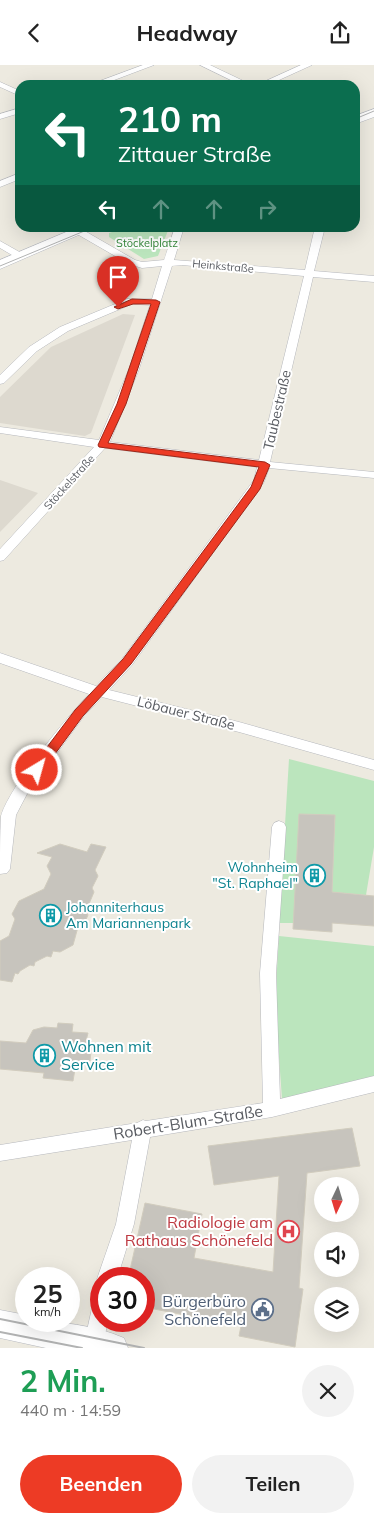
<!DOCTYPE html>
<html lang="de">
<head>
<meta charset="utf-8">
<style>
  body { margin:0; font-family:Mulish,sans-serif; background:#f2f2f2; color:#222; height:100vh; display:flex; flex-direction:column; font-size:19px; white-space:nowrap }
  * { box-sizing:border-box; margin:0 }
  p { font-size:16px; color:#767676 }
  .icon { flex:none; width:28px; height:28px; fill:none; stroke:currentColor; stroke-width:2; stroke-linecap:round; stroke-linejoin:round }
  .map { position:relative; height:1283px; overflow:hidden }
  .sheet { display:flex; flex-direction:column; background:#fff; flex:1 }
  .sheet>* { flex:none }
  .banner { position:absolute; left:15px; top:15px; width:345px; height:152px; border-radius:15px; box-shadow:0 5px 20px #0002; background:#0b6e4f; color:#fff; overflow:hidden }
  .needle { width:32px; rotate:184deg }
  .buttons { position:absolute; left:314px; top:1112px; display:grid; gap:10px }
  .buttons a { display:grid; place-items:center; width:45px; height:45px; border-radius:50%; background:#fff; box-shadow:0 5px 20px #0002; font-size:25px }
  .speed { position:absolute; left:15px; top:1202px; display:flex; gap:10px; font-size:25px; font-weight:700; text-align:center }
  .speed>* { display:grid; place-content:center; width:65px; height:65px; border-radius:50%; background:#fff; box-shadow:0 5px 20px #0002; line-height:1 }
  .speed small { font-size:12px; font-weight:400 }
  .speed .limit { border:8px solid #d22; background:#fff; color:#111 }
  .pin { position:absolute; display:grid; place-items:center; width:42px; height:42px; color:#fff; margin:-51px -21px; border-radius:50% 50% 50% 0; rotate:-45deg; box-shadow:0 0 5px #0007 }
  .pin .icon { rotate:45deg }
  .me { position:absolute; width:55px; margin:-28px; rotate:37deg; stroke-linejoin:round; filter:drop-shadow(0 0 4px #0008) }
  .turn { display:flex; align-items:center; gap:18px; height:105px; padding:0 20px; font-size:22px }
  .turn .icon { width:65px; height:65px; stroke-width:2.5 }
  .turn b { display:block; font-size:35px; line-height:42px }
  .lanes { display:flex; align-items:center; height:48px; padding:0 20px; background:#0003; justify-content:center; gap:25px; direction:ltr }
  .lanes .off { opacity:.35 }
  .round { display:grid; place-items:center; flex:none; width:52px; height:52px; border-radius:26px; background:#f2f2f2 }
  .overview { display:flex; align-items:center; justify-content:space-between; height:85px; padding:0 20px }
  h1 { font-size:30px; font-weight:700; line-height:38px; color:#1e9e55 }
  .cta { display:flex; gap:10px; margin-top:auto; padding:10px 20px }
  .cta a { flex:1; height:58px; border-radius:30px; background:#ed3b25; color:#fff; font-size:20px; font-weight:700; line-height:58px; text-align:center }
  .cta a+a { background:#f2f2f2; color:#222 }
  header { display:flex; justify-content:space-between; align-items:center; height:65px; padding:0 20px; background:#fff; font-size:22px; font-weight:700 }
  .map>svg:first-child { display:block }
  .education { fill:#ddd9cf }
  .green { fill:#bbe5bd }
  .building { fill:#c7c4bd; stroke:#d1ccbe }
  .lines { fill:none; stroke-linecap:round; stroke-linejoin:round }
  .street-casing { stroke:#b6b8bd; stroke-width:1 }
  .secondary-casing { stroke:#b6b9c0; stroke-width:1 }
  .street { fill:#fff; fill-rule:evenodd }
  .secondary { fill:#fff; fill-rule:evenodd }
  .tram-far1 { stroke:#b2b3b3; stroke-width:1 }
  .tram { stroke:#b2b3b3; stroke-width:2 }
  .route { fill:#ed3b25; stroke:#9a2618 }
  .labels { text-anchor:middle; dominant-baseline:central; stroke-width:4; stroke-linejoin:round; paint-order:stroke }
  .far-park-label { font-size:11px; fill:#338739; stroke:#fff }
  .far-street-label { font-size:11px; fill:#595c62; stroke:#fff }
  .street-label { font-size:14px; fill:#595c62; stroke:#fff }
  .culture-label { font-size:14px; fill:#0d838f; stroke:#fff; text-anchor:end }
  .near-culture-label { font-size:16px; fill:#0d838f; stroke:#fff; text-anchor:start }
  .near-street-label { font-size:16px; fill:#595c62; stroke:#fff }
  .near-health-label { font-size:16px; fill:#be3a42; stroke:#fff; text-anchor:end }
  .near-service-label { font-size:16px; fill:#4e5e75; stroke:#fff; text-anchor:end }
</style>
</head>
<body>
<header><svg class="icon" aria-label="back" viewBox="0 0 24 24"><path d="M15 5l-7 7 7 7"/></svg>Headway<svg class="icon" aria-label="share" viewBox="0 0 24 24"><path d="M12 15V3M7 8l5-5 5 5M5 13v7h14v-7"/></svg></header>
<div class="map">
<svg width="374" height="1283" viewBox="0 0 374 1283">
  <rect width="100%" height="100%" fill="#edeae0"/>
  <!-- education -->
  <path class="education" d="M123,249l12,1 -44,118 -6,3 -85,-13v-26l51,-50z
    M0,415l38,13 -38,39z"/>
  <!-- green -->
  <path class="green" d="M124,163v-1l45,1 -11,28 -14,3 -35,-22v-4z
    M289,694l85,22v66l-8,48 -34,-3 3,-76 -35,-2 -6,109h-15z
    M279,871l95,10v131l-92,22 -7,-98z"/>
  <!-- building -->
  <path class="building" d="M299,749l36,1 -3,77 42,4v30l-42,-3v9l-39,-3z
    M60,779l27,8 4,-8 15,3 -11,23 3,6 -6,12 2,4 -8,19 2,4 -4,9 -6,3 -5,18 -13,7 -7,-1 -2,6 -4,-1 -12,6 -1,4 -4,-1 -10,6 -2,3 -3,-1 -3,9 -12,-2v-39l9,-5 6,-17 -3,-5 7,-13 25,-12 7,-15 -4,-8 5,-9 -15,-4z
    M58,958l15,1 -1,8 16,1 -2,8 6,1 -2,19 -7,-1 -1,9h-7l-2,12 -30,-3 1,-5 -44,-4v-28l26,2 7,-13 11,-3 13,1z
    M352,1063l8,38 -53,7 -8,115 4,1 -8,58 -56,-11 2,-10 -97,-19v-28h-16l17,-76 57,11 -8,44 79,14 6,-96 -65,9 -6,-39z"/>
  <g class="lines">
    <defs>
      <path id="street" d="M143,0h11l-53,20h-12z
        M200,0h10l42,20h-11z
        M301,0h11l-44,20h-11z
        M0,17l20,9v5l-20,-9z
        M20,43v5l-20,6v-5z
        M20,108v6l-20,8v-6z
        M175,162h9l-10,33 131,10 10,-43h10l-11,44 60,5v6l-61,-5 -43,185 104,10v6l-105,-10 -5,14 -132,183 -23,25 130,32 135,38v10l-135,-38 -137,-35 -18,19 -57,78 -11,21 -6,54 -3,4 -7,1c0,-18 0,-40 1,-58 8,-29 66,-99 88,-122l-89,-31v-10l96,33 26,-27 132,-179 3,-13 -152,-19 -101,112 -4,1v-12l94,-102 -94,-14v-6l99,13 30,-71 21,-64 -18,-1 -64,27 -31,20 -33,32 -4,1v-9l29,-28 31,-20 67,-28h25l10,-33 -20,2 -13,-4 -52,-30v-4h6l52,30 7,2 22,-2zM182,200l122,11 -45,184 -149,-18 29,-73 33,-103z
        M0,176l23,13 2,2 -8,2 -17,-10z
        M279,756l5,2 2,4 -10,146 4,126 94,-23v16l-102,25 -122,20 -16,87 -17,55h-16v7l-4,-7 19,-55 16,-84 -132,21v-16l137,-22 6,-3 3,1 117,-18 -3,-130 12,-146 2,-4z
        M101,1231v25h7l-6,27h-16l-2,-4 10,-45z"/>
      <path id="secondary" d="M374,44v8l-19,7v-8z
        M78,162h19l-97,42v-9z
        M0,1245l26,5v6c33,0 68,4 98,17l4,10h-82l-46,-10z"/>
    </defs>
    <!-- street casing -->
    <use href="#street" class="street-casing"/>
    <!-- secondary casing -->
    <use href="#secondary" class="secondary-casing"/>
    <!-- street -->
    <use href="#street" class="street"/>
    <!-- secondary -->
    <use href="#secondary" class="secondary"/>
    <!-- tram-far1 -->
    <path class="tram-far1" d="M355,54l19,-8
      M0,201l94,-39"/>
    <!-- tram -->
    <path class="tram" d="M0,1254l144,29
      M0,1267l82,16"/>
  </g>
  <!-- route -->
  <path class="route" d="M132,234l24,1 4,2 -34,102 -18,39 157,19 5,3 -10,24 -129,175 -48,52 -42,57 -4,1 -6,-4 1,-3 43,-57 48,-51 128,-172 8,-20 -160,-20 -1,-2 19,-41 34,-100h-18l-15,5 -4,-2z"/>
  <!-- icons -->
  <defs>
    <symbol id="building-ring" viewBox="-11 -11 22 22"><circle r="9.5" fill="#fff" stroke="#0f9aa8" stroke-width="1.5"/><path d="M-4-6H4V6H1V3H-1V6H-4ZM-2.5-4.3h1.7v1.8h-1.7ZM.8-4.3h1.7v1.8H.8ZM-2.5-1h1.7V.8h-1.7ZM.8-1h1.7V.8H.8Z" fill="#0f9aa8"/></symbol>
    <symbol id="hospital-ring" viewBox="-11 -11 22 22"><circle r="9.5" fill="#fff" stroke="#e0444e" stroke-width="1.5"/><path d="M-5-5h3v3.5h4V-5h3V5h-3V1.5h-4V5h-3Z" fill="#e0444e"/></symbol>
    <symbol id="civic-ring" viewBox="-11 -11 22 22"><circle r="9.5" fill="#fff" stroke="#5c6f8a" stroke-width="1.5"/><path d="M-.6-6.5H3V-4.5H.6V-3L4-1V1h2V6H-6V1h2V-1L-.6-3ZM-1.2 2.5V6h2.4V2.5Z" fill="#5c6f8a"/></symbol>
  </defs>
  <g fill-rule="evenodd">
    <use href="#building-ring" x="302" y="798" width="25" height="25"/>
    <use href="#building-ring" x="38" y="838" width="25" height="25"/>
    <use href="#building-ring" x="32" y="978" width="25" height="25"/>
    <use href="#hospital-ring" x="276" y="1154" width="25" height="25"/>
    <use href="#civic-ring" x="250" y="1232" width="25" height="25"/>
  </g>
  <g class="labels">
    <!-- far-park labels -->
    <g class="far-park-label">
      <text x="147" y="178">Stöckelplatz</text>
    </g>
    <!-- far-street labels -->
    <g class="far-street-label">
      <text transform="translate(223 201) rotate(5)">Heinkstraße</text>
      <text transform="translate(69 417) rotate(-48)">Stöckelstraße</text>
    </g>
    <!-- street labels -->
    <g class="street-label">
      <text transform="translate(277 345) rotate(-77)">Taubestraße</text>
      <text transform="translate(186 648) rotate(14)">Löbauer Straße</text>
    </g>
    <!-- culture labels -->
    <g class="culture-label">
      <text x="298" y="802">Wohnheim<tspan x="298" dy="16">"St. Raphael"</tspan></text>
      <text x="66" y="842" text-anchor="start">Johanniterhaus<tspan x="66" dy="16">Am Mariannenpark</tspan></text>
    </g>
    <!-- near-culture labels -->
    <g class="near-culture-label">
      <text x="61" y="981">Wohnen mit<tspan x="61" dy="18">Service</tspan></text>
    </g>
    <!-- near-street labels -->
    <g class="near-street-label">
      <text transform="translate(188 1057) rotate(-9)">Robert-Blum-Straße</text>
    </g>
    <!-- near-health labels -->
    <g class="near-health-label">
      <text x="273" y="1157">Radiologie am<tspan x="273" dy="18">Rathaus Schönefeld</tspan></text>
    </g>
    <!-- near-service labels -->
    <g class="near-service-label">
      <text x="246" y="1236">Bürgerbüro<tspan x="246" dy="18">Schönefeld</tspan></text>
    </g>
  </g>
</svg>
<div class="buttons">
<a><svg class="needle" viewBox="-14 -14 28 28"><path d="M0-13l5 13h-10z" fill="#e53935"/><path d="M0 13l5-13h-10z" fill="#767676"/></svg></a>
<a><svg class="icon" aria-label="sound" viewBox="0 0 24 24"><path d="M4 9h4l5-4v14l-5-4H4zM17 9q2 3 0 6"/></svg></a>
<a><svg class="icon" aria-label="layers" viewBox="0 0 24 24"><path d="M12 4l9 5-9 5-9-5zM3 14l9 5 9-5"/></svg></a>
</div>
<div class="speed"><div>25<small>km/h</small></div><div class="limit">30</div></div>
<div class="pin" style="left:118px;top:242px;background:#d93025"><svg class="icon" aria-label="arrive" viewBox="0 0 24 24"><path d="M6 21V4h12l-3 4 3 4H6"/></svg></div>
<svg class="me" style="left:37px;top:705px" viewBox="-20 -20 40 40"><circle r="17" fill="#ed3b25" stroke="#fff" stroke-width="3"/><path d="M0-11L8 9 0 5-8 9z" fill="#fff"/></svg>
<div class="banner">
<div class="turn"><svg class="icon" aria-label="left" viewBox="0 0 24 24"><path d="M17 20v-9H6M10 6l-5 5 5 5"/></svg><div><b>210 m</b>Zittauer Straße</div></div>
<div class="lanes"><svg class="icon" aria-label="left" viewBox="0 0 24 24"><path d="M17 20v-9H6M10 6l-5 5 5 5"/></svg><svg class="icon off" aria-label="ahead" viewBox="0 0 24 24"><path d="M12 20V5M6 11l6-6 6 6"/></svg><svg class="icon off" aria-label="ahead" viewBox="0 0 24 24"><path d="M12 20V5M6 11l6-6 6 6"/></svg><svg class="icon off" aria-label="right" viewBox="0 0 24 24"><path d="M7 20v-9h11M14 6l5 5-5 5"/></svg></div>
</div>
</div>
<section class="sheet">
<div class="overview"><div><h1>2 Min.</h1><p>440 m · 14:59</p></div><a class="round"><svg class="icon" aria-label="close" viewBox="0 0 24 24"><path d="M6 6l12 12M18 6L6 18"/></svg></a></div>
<div class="cta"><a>Beenden</a><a>Teilen</a></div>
</section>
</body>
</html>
